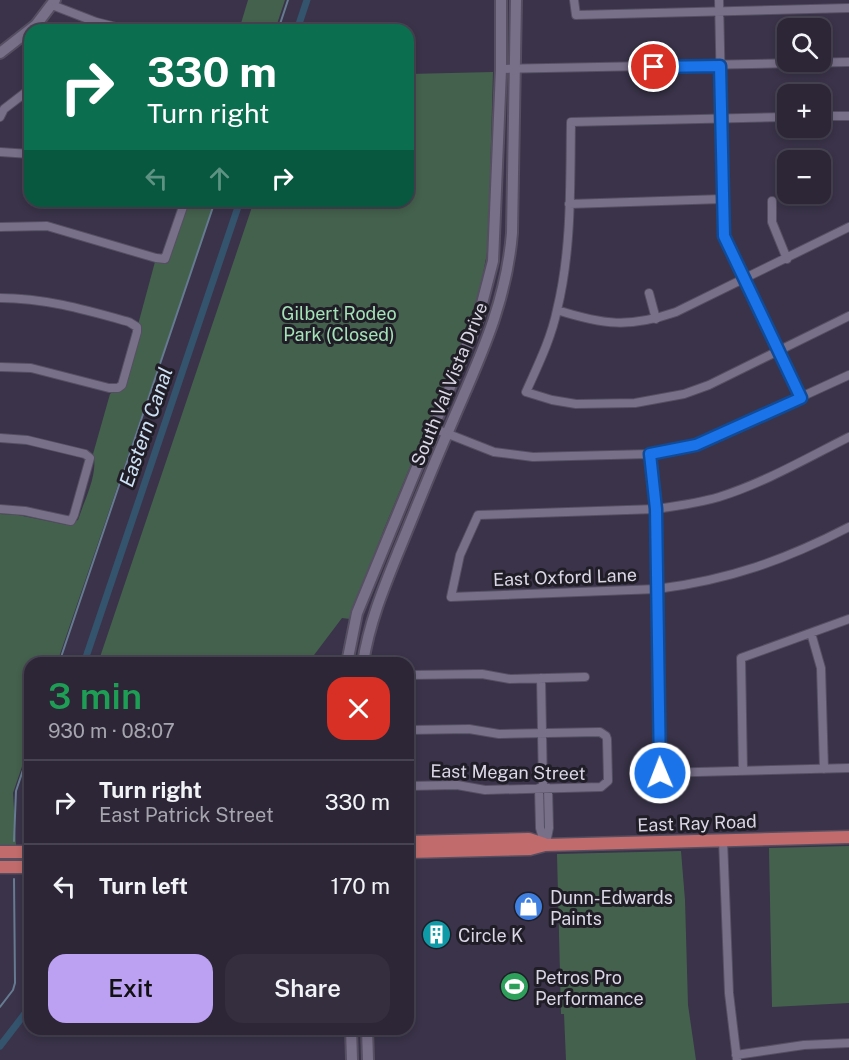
<!DOCTYPE html>
<html lang="en">
<head>
<meta charset="utf-8">
<style>
  body { margin:0; font-family:"Public Sans",sans-serif; background:#342e3f; color:#f1f3f6; height:100vh; display:flex; flex-direction:column; font-size:22px; white-space:nowrap }
  * { box-sizing:border-box; margin:0 }
  p { font-size:20px; color:#a6a5ad }
  .icon { flex:none; width:33px; height:33px; fill:none; stroke:currentColor; stroke-width:2; stroke-linecap:round; stroke-linejoin:round }
  .map { position:relative; flex:1; overflow:hidden }
  .side { position:absolute; left:24px; top:657px; width:390px; height:378px; display:flex; flex-direction:column; background:#2c2637; border-radius:18px; box-shadow:0 3px 9px #0003,0 0 0 2px #484352 }
  .side>* { flex:none }
  .top-card { position:absolute; left:24px; top:24px; width:390px; height:183px; border-radius:18px; box-shadow:0 3px 9px #0003,0 0 0 2px #484352; background:#0b6e4f; color:#fff; overflow:hidden }
  .fabs { position:absolute; left:777px; top:18px; display:grid; gap:12px }
  .fabs a { display:grid; place-items:center; width:54px; height:54px; border-radius:12px; background:#2c2637; box-shadow:0 3px 9px #0003,0 0 0 2px #484352; font-size:30px }
  .pin { position:absolute; display:grid; place-items:center; width:51px; height:51px; color:#fff; margin:-26px; border:3px solid #fff; border-radius:50%; box-shadow:0 2px 6px #0007 }
  .me { position:absolute; width:66px; margin:-33px; rotate:359deg; stroke-linejoin:round; filter:drop-shadow(0 0 4px #0008) }
  .turn { display:flex; align-items:center; gap:21px; height:126px; padding:0 24px; font-size:27px }
  .turn .icon { width:78px; height:78px; stroke-width:2.5 }
  .turn b { display:block; font-size:42px; line-height:51px }
  .lanes { display:flex; align-items:center; height:57px; padding:0 24px; background:#0003; justify-content:center; gap:30px; direction:ltr }
  .lanes .off { opacity:.35 }
  .round { display:grid; place-items:center; flex:none; width:63px; height:63px; border-radius:18px; background:#342e3f }
  .head { display:flex; align-items:center; justify-content:space-between; height:102px; padding:0 24px }
  h1 { font-size:36px; font-weight:600; line-height:45px; color:#1e9e55 }
  .action { display:flex; gap:12px; margin-top:auto; padding:12px 24px }
  .action a { flex:1; height:69px; border-radius:18px; background:#bca0f2; color:#111; font-size:24px; font-weight:600; line-height:69px; text-align:center }
  .action a+a { background:#342e3f; color:#f1f3f6 }
  ul { padding:0; list-style:none }
  li { display:flex; align-items:center; gap:18px; height:84px; padding:0 24px; border-top:2px solid #484352 }
  li div { flex:1 }
  li b { display:block; font-size:22px }
  li em { font-style:normal }
  .map>svg:first-child { display:block }
  .green { fill:#44614d }
  .lines { fill:none; stroke-linecap:round; stroke-linejoin:round }
  .stream { stroke:#667b91; stroke-width:2 }
  .canal { stroke:#34536d; stroke-width:7 }
  .street-casing { stroke:#554f61; stroke-width:10 }
  .secondary-casing { stroke:#554f61; stroke-width:14 }
  .primary-casing { stroke:#554f61; stroke-width:15 }
  .street { stroke:#787089; stroke-width:8 }
  .secondary { stroke:#787089; stroke-width:10 }
  .primary { stroke:#c16b6c; stroke-width:12 }
  .route-casing { stroke:#114b97; stroke-width:15 }
  .route { stroke:#1a73e8; stroke-width:10 }
  .labels { text-anchor:middle; dominant-baseline:central; stroke-width:6; stroke-linejoin:round; paint-order:stroke }
  .park-label { font-size:18px; fill:#a4e2b7; stroke:#201d27 }
  .street-label { font-size:18px; fill:#dbd7e5; stroke:#201d27 }
  .poi-label { font-size:18px; fill:#dbd7e5; stroke:#201d27; text-anchor:start }
  .water-label { font-size:20px; font-style:italic; fill:#cde2f5; stroke:#201d27 }
</style>
</head>
<body>
<div class="map">
<svg width="849" height="1060" viewBox="0 0 849 1060">
  <rect width="100%" height="100%" fill="#3a3349"/>
  <!-- green -->
  <path class="green" d="M248,0h37l-10,30h-36z
    M493,72l-5,176 -8,41 -15,46 -81,194 -34,90 -8,-1 -34,45h-210l156,-462h154v-127z
    M185,201h30l-158,462h-27v80l-17,50 3,52 -16,1v-332l18,1 49,10 11,-5c6,-19 21,-47 15,-66l17,-60 12,-10 34,-126h9z
    M849,846v157l-77,4 -3,-159z
    M681,851l4,49 3,105 8,55h-130l-2,-46h-3l-4,-160z"/>
  <g class="lines">
    <!-- stream -->
    <path class="stream" d="M278,30l10,-30
      M59,663l156,-462
      M14,841l2,-50 14,-42
      M0,1007l13,-17 2,-7 -1,-104"/>
    <!-- canal -->
    <path class="canal" d="M297,30l10,-30
      M84,663l156,-462
      M0,1046l30,-39"/>
    <defs>
      <path id="street" d="M574,0l2,15 273,-7
        M719,0l5,236 77,162
        M52,5l44,17 32,8
        M501,69l348,-7
        M820,116h29
        M0,117l4,-8 26,-20
        M788,117l-217,5c-1,62 1,127 -14,188 -6,29 -19,55 -31,82l26,8 24,4 59,-1 49,-9 25,-9 140,-69
        M0,152l30,2
        M772,201v21l15,37
        M569,204l154,-5
        M0,227l47,-1 109,32 9,1 20,-58
        M649,293l7,26
        M0,298c45,0 86,12 129,24l8,5v5l-15,53 -4,3h-9l-78,-20 -31,-1
        M557,310c47,15 72,18 119,2l173,-85
        M433,428l61,24 39,5 116,-3 47,-9 153,-70
        M849,437c-42,21 -85,46 -130,60 -20,6 -42,9 -63,12l-178,6 -18,40 -9,42 206,-8c72,-9 128,-29 192,-62
        M0,438l27,2 58,14 5,4 -16,57 -3,6 -46,-10 -25,-2
        M649,454l7,55 4,264 189,-5
        M811,633l10,35 3,101
        M408,675l74,-1 28,5 75,-2
        M541,678l2,110
        M408,730l61,-1 30,5 101,-2 6,4 1,3 1,42 -7,6 -116,3 -28,-5 -49,1
        M743,771l-2,-113 108,-39
        M539,788l1,40 5,17
        M723,840l6,153 8,67
        M546,843l3,-15 -1,-40
        M736,1055l68,-10 45,-2"/>
      <path id="secondary" d="M0,53l36,-28 19,-25
        M347,663l10,-50 121,-294 15,-58 8,-192v-69
        M363,663c6,-40 21,-76 36,-113 17,-41 33,-82 51,-123 28,-66 56,-121 62,-194l4,-233
        M351,1029l1,31
        M367,1029l1,31"/>
      <path id="primary" d="M408,842l121,-3 15,5
        M0,852h30
        M408,852l122,-3 15,-4 304,-8
        M0,867h30"/>
    </defs>
    <!-- street casing -->
    <use href="#street" class="street-casing"/>
    <!-- secondary casing -->
    <use href="#secondary" class="secondary-casing"/>
    <!-- primary casing -->
    <use href="#primary" class="primary-casing"/>
    <!-- street -->
    <use href="#street" class="street"/>
    <!-- secondary -->
    <use href="#secondary" class="secondary"/>
    <!-- primary -->
    <use href="#primary" class="primary"/>
  </g>
  <g class="lines">
    <defs>
      <path id="route" d="M654,67l66,-1 4,170 77,162 -105,47 -46,9 6,55 4,264"/>
    </defs>
    <!-- route casing -->
    <use href="#route" class="route-casing"/>
    <!-- route -->
    <use href="#route" class="route"/>
  </g>
  <!-- icons -->
  <defs>
    <symbol id="shop-disc" viewBox="-11 -11 22 22"><circle r="9.5" fill="#3f7fe0" stroke="#201d27"/><path d="M-5-2.5h2.3a2.7 3.5 0 0 1 5.4 0H5L5.5 6h-11ZM-1.5-2.5h3a1.5 2.3 0 0 0-3 0Z" fill="#fff"/></symbol>
    <symbol id="building-disc" viewBox="-11 -11 22 22"><circle r="9.5" fill="#0f9aa8" stroke="#201d27"/><path d="M-4-6H4V6H1V3H-1V6H-4ZM-2.5-4.3h1.7v1.8h-1.7ZM.8-4.3h1.7v1.8H.8ZM-2.5-1h1.7V.8h-1.7ZM.8-1h1.7V.8H.8Z" fill="#fff"/></symbol>
    <symbol id="stadium-disc" viewBox="-11 -11 22 22"><circle r="9.5" fill="#2e9e5b" stroke="#201d27"/><path d="M0-5a6.5 5 0 1 0 0 10a6.5 5 0 1 0 0-10ZM-3.5-1.8h7v3.6h-7Z" fill="#fff"/></symbol>
  </defs>
  <g fill-rule="evenodd">
    <use href="#shop-disc" x="512" y="890" width="33" height="33"/>
    <use href="#building-disc" x="420" y="918" width="33" height="33"/>
    <use href="#stadium-disc" x="498" y="970" width="33" height="33"/>
  </g>
  <g class="labels">
    <!-- park labels -->
    <g class="park-label">
      <text x="339" y="313">Gilbert Rodeo<tspan x="339" dy="21">Park (Closed)</tspan></text>
    </g>
    <!-- street labels -->
    <g class="street-label">
      <text transform="translate(449 384) rotate(-68)">South Val Vista Drive</text>
      <text transform="translate(565 577) rotate(-2)">East Oxford Lane</text>
      <text transform="translate(508 772) rotate(1)">East Megan Street</text>
      <text transform="translate(697 823) rotate(-2)">East Ray Road</text>
    </g>
    <!-- poi labels -->
    <g class="poi-label">
      <text x="550" y="897">Dunn-Edwards<tspan x="550" dy="21">Paints</tspan></text>
      <text x="458" y="935">Circle K</text>
      <text x="535" y="977">Petros Pro<tspan x="535" dy="21">Performance</tspan></text>
    </g>
    <!-- water labels -->
    <g class="water-label">
      <text transform="translate(146 427) rotate(-71)">Eastern Canal</text>
    </g>
  </g>
</svg>
<div class="fabs">
<a><svg class="icon" aria-label="search" viewBox="0 0 24 24"><circle cx="10" cy="10" r="6"/><path d="M15 15l6 6"/></svg></a>
<a>+</a>
<a>−</a>
</div>
<div class="pin" style="left:654px;top:67px;background:#d93025"><svg class="icon" aria-label="arrive" viewBox="0 0 24 24"><path d="M6 21V4h12l-3 4 3 4H6"/></svg></div>
<svg class="me" style="left:660px;top:773px" viewBox="-20 -20 40 40"><circle r="17" fill="#1a73e8" stroke="#fff" stroke-width="3"/><path d="M0-11L8 9 0 5-8 9z" fill="#fff"/></svg>
<div class="top-card">
<div class="turn"><svg class="icon" aria-label="right" viewBox="0 0 24 24"><path d="M7 20v-9h11M14 6l5 5-5 5"/></svg><div><b>330 m</b>Turn right</div></div>
<div class="lanes"><svg class="icon off" aria-label="left" viewBox="0 0 24 24"><path d="M17 20v-9H6M10 6l-5 5 5 5"/></svg><svg class="icon off" aria-label="ahead" viewBox="0 0 24 24"><path d="M12 20V5M6 11l6-6 6 6"/></svg><svg class="icon" aria-label="right" viewBox="0 0 24 24"><path d="M7 20v-9h11M14 6l5 5-5 5"/></svg></div>
</div>
<section class="side">
<div class="head"><div><h1>3 min</h1><p>930 m · 08:07</p></div><a class="round" style="background:#d93025;color:#fff"><svg class="icon" aria-label="close" viewBox="0 0 24 24"><path d="M6 6l12 12M18 6L6 18"/></svg></a></div>
<ul>
<li><svg class="icon" aria-label="right" viewBox="0 0 24 24"><path d="M7 20v-9h11M14 6l5 5-5 5"/></svg><div><b>Turn right</b><p>East Patrick Street</p></div><em>330 m</em></li>
<li><svg class="icon" aria-label="left" viewBox="0 0 24 24"><path d="M17 20v-9H6M10 6l-5 5 5 5"/></svg><div><b>Turn left</b></div><em>170 m</em></li>
</ul>
<div class="action"><a>Exit</a><a>Share</a></div>
</section>
</div>
</body>
</html>
